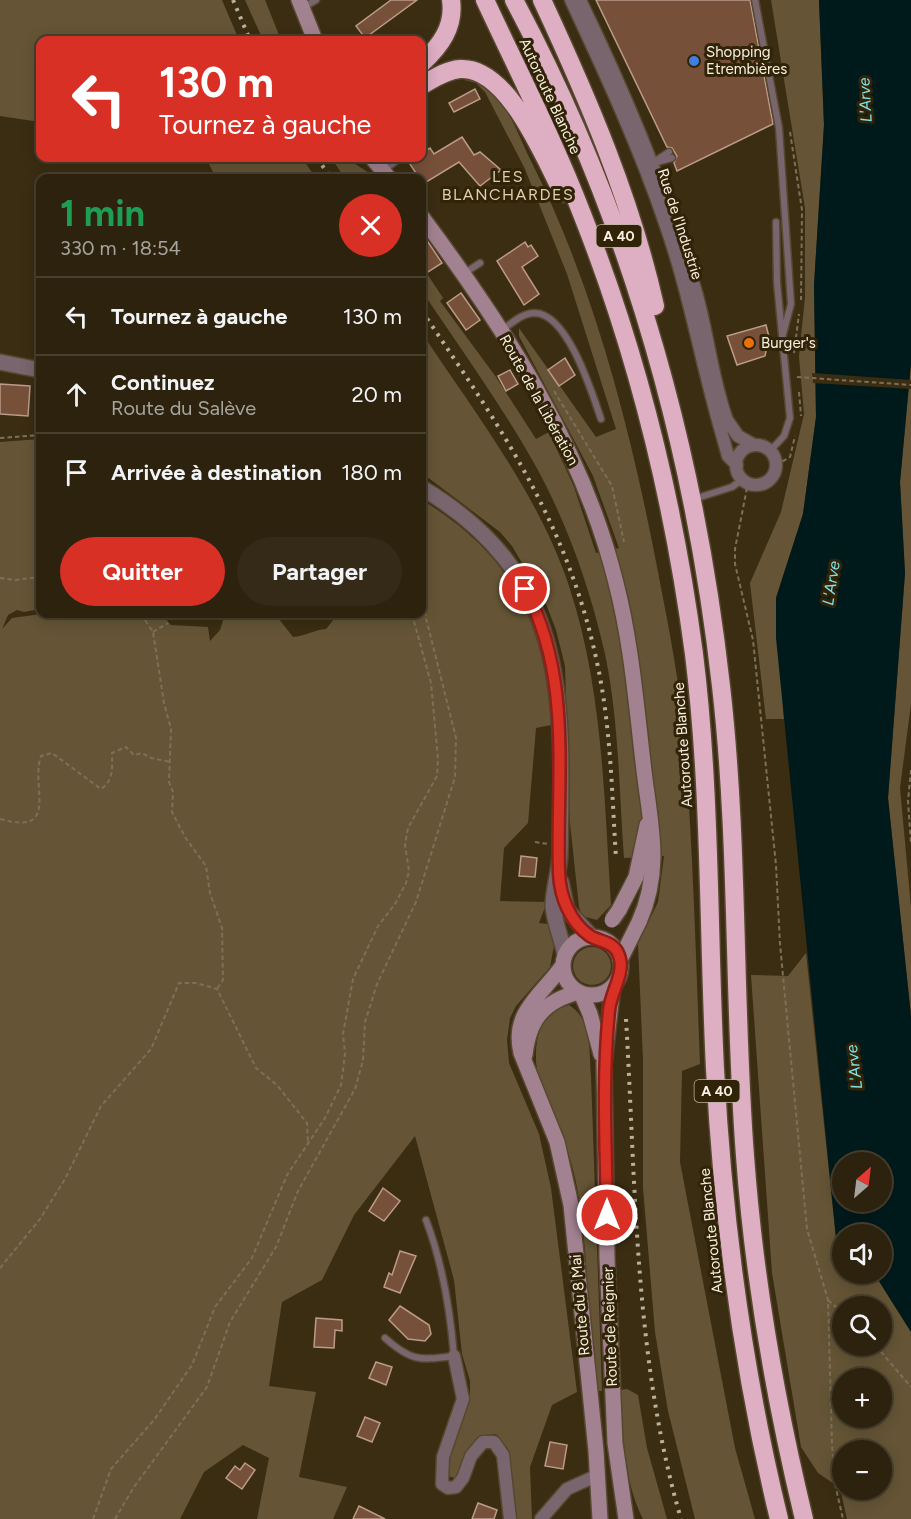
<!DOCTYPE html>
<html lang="fr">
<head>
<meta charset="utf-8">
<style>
  body { margin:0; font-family:Figtree,sans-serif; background:#342a17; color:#f1f3f6; height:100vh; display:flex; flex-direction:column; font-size:22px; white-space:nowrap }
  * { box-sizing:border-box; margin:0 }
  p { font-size:20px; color:#a6a49e }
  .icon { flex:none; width:33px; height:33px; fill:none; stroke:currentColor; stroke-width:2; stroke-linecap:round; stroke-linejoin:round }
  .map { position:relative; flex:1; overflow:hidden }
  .sheet { position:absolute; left:36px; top:174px; width:390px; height:444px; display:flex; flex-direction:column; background:#2c220e; border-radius:12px; box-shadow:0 3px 15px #0003,0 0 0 2px #483f2e }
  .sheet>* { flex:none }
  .banner { position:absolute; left:36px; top:36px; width:390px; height:126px; border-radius:12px; box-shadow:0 3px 15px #0003,0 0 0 2px #483f2e; background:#d93025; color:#fff; overflow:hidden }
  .needle { width:39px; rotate:28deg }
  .tools { position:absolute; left:832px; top:1152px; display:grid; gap:12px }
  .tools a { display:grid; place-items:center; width:60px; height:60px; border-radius:50%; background:#2c220e; box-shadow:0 3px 15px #0003,0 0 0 2px #483f2e; font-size:30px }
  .pin { position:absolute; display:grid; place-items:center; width:51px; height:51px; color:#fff; margin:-26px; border:3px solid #fff; border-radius:50%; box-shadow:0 2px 6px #0007 }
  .me { position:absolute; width:66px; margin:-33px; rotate:0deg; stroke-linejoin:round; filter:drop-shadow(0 0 4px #0008) }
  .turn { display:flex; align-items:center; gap:21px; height:126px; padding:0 24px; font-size:27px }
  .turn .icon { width:78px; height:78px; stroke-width:2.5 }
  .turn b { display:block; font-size:42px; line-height:51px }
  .round { display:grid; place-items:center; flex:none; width:63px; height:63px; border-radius:32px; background:#342a17 }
  .head { display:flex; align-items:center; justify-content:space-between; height:102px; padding:0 24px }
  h1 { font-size:36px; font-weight:700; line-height:45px; color:#1e9e55 }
  .primary-button { display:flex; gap:12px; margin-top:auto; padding:12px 24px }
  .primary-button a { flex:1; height:69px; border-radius:36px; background:#d93025; color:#fff; font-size:24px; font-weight:700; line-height:69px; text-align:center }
  .primary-button a+a { background:#342a17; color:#f1f3f6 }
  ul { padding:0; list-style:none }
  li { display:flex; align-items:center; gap:18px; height:78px; padding:0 24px; border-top:2px solid #483f2e }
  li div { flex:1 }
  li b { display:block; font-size:22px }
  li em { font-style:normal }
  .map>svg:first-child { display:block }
  .green { fill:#655536; fill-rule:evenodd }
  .water { fill:#001a1c; fill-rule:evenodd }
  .pier { fill:#3b2d12 }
  .building { fill:#775039; stroke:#bb9b89; stroke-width:1.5 }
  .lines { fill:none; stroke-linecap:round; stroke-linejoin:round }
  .service-casing { stroke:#56482f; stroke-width:9 }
  .minor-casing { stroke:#56482f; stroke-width:15 }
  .tertiary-casing { stroke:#56482f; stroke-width:18 }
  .secondary-casing { stroke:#56482f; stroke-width:18 }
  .motorway-casing { stroke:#56482f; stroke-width:21 }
  .path { stroke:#7c7058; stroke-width:2; stroke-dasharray:4.5 3; stroke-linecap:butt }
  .service { stroke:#79656d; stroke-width:6 }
  .minor { stroke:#79656d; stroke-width:12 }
  .tertiary { stroke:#79656d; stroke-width:15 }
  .secondary { stroke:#a28290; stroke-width:15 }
  .motorway { stroke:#deaec3; stroke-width:18 }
  .rail { stroke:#bab09b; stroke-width:4; stroke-dasharray:3 6; stroke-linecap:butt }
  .secondary-bridge-casing { stroke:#56482f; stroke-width:18; stroke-linecap:butt }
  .secondary-bridge { stroke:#a28290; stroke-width:15 }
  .route-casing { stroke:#8d1f18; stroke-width:15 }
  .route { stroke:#d93025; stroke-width:10 }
  .shop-dot { fill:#3f7fe0; stroke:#302307; stroke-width:2 }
  .food-dot { fill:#e8710a; stroke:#302307; stroke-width:2 }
  .labels { text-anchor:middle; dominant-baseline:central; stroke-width:6; stroke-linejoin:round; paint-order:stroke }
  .shield { fill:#302307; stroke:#bdb39f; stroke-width:1.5 }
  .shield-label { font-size:14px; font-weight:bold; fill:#f9f1e0 }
  .poi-label { font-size:15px; fill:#f9f1e0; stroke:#302307; text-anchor:start }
  .street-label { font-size:15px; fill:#f9f1e0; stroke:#302307 }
  .water-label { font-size:16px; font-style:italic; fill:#81e2e8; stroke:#302307 }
  .neighbourhood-label { font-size:16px; letter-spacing:1.5px; fill:#dfcfaf; stroke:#302307 }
</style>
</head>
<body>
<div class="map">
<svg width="911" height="1519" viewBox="0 0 911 1519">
  <rect width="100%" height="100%" fill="#3b2d12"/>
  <!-- green -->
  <path class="green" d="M0,0h222l17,40h-199v82l-40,-6z
    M245,0h20l16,40h-18z
    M771,0h48l5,125 -10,160 2,132 -13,97 -27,84 8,121h-18l-16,-136 31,-71 23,-98 -5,-57 6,-60v-89z
    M464,80c36,-1 53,53 66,79 65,129 101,272 128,413 11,57 23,116 27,175 8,105 11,212 15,317l-18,7 -2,91 55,286 20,71h-60l-27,-108 -13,-79 -12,-144v-128l-5,-116 20,-42 6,-46 -40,2c-5,-67 -5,-138 -19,-204 -15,-66 -38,-132 -71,-191 -34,-60 -74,-115 -112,-172v-25l21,32 -3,3 56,76 40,62 13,-7 25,55 22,66 23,-5 -26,-72 -74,-140v-8l77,109 20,-8 -49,-155 -42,-105 -40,-77 -9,-9z
    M206,158h96l14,20h-100z
    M331,158h15l31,20h-32z
    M422,333c52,79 115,159 146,250 35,104 36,214 43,322l-14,15 -15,-4 -3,-9 -9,-84 -5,-157 -9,-36 -10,-26 -34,-58 -12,-14 -78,-59z
    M911,363v341l-11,84 11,119v109l-23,-218 17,-225 -5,-91z
    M40,439v170l-16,3 -7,-2 -9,5 -6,14 10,-11 29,-4h120l10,11 37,2 2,14 10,-11 5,-16h50l18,23c12,-1 21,-7 33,-8l12,-15h84v-114c89,54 123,122 129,225l-15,3 -8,95 -24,25 -4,53 47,1 -8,21 9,1 6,22 -4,21 -34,39 -6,12 -3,22 2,23 30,71 12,54 26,204 -25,13 -22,62 2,52h-17l-7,-70 -12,-15 -15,2 -12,13 -14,29 -8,-2 2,-26 21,-50v-19l-8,-27 -8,-74 -39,-144 -61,79 -32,65 -40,22 -13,84 47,6 -17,85 48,10 -14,32h-76l12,-61 -26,-13 -39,27 -24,47h-180v-1077z
    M573 966a19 19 0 1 1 38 0a19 19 0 1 1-38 0Z
    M806,953l31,295 6,5v21h27l7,4 34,54v187h-64l-7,-31 -22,-15 -17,-26 -29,-174 -21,-298 37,1zM843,1306h39v40h-39zM843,1378h39v40h-39zM843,1450h39v40h-39z
    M569,1005c23,14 20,46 22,71l11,315h-6c-8,-63 -7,-128 -17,-191 -2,-17 -7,-36 -13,-53 -10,-29 -32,-63 -30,-95 1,-23 9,-41 33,-47z
    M627,1389l11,6 9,53 20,71h-24c-20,-39 -19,-86 -24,-129z"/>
  <!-- water -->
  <path class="water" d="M819,0h92v363l-11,119 5,91 -17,225 23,218v316l-34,-54 -7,-4h12v-40h-39v19l-6,-5 -61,-610v-40l27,-84 13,-97 -2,-132 10,-160zM843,1162h39v40h-39z"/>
  <!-- pier -->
  <path class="pier" d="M812,373l99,7v9l-98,-6z"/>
  <!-- building -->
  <path class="building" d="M391,0h26l-52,38 -9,-12z
    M596,0h154l23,124 -96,47 -3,-8 3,-7 -5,-8 -5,-1z
    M475,89l5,10 -26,13 -5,-9z
    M462,137l12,18 6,-3 21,18 -21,16 -21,-24 -36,22 -17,-26h16v-5l8,-5 4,6z
    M422,233l20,30 -14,9 -6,-11z
    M525,242l3,5 3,-2 7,11 -16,11 17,27 -15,11 -27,-44z
    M461,293l19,27 -14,10 -19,-27z
    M766,325l3,12 -4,19 -28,9 -10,-29z
    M565,358l10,17 -16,11 -11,-16z
    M510,370l8,14 -12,7 -8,-15z
    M0,384l30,2 -2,30 -28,-2z
    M521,856l16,2 -2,19 -16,-1z
    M383,1188l17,13 -16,20 -15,-10z
    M400,1251l16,5 -16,37 -16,-6 5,-14 3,2z
    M400,1306l29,19 2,9 -6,7 -17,-2 -19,-19z
    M316,1318l26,2v11l-7,-1 -1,18 -20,-1z
    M376,1362l16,5 -6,18 -17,-7z
    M365,1417l15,6 -8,19 -15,-6z
    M550,1442l17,3 -4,24 -18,-3z
    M245,1463l10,7 -13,19 -16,-11 9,-12 5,4z
    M478,1503l19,7 -3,9h-22z
    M359,1506l26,13h-32z"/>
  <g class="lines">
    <defs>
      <path id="service" d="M755,0l24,128 12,176 -9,34
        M304,7l12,-7
        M657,162l15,-4
        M651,164l18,-12
        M388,167l12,-9
        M463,274l17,-11
        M502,330c10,-7 20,-17 33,-17 33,1 57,80 66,106
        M770,451l14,-15 6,-18 -13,-135 -1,-61
        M694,499l38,-12 11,-8
        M385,1338c27,24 35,22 69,18 -4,-47 -11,-92 -28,-136"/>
      <path id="minor" d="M571,0c34,73 68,146 94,223 24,68 36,139 56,208l7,25 9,9
        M580,0c46,95 86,190 116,292 12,42 16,87 31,128l11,16 16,9
        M736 465a20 20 0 1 1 40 0a20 20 0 1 1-40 0Z
        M454,1356l9,43 -20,58 -1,27 6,4 8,-1 7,-9 8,-22 12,-14h11l9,13 7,64
        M541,1519l26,-30 31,-14"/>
      <path id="tertiary" d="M0,362l40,8
        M422,488c148,88 141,211 138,364 0,18 -7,37 -7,54 1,16 9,33 12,49
        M561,882l6,28 25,27"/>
      <path id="secondary" d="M299,0l16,40
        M372,158l17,20
        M422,217c82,110 161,231 194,366 15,58 20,119 27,179 6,58 21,104 -4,160
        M619,910l17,-33 11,-52
        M563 966a29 29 0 1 1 58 0a29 29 0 1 1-58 0Z
        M563,965c-21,30 -52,47 -42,88l36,89 14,63 25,246 4,68
        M613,986l-9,77 3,195 8,185 11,76
        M581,993l9,21 11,40
        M525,1055c4,-36 19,-54 54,-63"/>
      <path id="motorway" d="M485,0c33,71 69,141 97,214 56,141 92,290 112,440 17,137 14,277 21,415 8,153 28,302 64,450
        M514,0c114,214 180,445 207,686 18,156 12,314 24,470 9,123 30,243 59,363
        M542,0c46,99 89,199 113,306
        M422,63c18,-17 33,-36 29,-63
        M422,85c11,-6 24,-15 38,-16 48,-3 84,89 103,124"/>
    </defs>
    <!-- service casing -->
    <use href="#service" class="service-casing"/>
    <!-- minor casing -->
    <use href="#minor" class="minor-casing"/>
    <!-- tertiary casing -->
    <use href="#tertiary" class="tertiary-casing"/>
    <!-- secondary casing -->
    <use href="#secondary" class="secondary-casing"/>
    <!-- motorway casing -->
    <use href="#motorway" class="motorway-casing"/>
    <!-- path -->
    <path class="path" d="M790,132l12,78 -1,90
      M767,349l8,-2
      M794,353l5,-39
      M797,377l114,8
      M554,391l58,95 12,56
      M799,392l2,24
      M0,438l40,-3
      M776,465l14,-8 5,-21
      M747,488l-12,61v15l18,76 23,225 4,79 27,285 21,71 4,145 3,39 8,35
      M0,578l15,2 25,-3
      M141,614l12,18 11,71 7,26 -2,53 4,10 -1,20 13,25 21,29 4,27 12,35 1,52 -6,9
      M153,632l15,-9
      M911,770l-3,31 3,43
      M0,819c61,17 30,-32 41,-63l11,-3 49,36c13,-9 11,-21 11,-36l14,-6 8,8 8,-2 9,5 20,4
      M535,842l13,2
      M0,1268l40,-49 25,-40 36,-73 50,-57 28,-66h17l21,6 39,79 21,17 30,38 1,19
      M828,1300l15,13
      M876,1346l35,41
      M93,1519l18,-50 43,-49 38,-55 23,-58 37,-49 35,-83 38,-57 16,-33 4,-31 -2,-20 10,-55 25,-53 17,-22 11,-21 3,-12 -4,-26 3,-17 29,-52 1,-17 -7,-76 -19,-69
      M115,1519l19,-32 73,-100 23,-65 46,-75 22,-56 57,-102 8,-29 2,-38 12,-38 39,-82 39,-125 1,-39 -34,-136"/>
    <!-- service -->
    <use href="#service" class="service"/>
    <!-- minor -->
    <use href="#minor" class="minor"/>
    <!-- tertiary -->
    <use href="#tertiary" class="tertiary"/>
    <!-- secondary -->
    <use href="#secondary" class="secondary"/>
    <!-- motorway -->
    <use href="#motorway" class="motorway"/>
    <!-- rail -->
    <path class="rail" d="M233,0l17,40
      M317,158l14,20
      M422,311c81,120 148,215 177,361 12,61 13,124 17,186
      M626,1019c10,167 8,339 55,500"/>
    <defs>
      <path id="secondary-bridge" d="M612,920l7,-10
        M620,960l19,-38"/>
    </defs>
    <!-- secondary-bridge casing -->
    <use href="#secondary-bridge" class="secondary-bridge-casing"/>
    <!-- secondary-bridge -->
    <use href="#secondary-bridge" class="secondary-bridge"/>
  </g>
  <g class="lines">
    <defs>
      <path id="route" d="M525,589c48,89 31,187 34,284 1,24 11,49 31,63 12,7 26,5 30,23 4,16 -10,35 -11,52 -7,68 -3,136 -2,204"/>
    </defs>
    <!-- route casing -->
    <use href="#route" class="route-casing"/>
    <!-- route -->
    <use href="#route" class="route"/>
  </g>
  <!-- markers -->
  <circle class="shop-dot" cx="694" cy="61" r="6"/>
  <circle class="food-dot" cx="749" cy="343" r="6"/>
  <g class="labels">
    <!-- shield labels -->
    <g class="shield">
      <rect x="596.5" y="225" width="45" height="22" rx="4.5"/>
      <rect x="694.5" y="1080" width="45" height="22" rx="4.5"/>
    </g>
    <g class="shield-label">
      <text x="619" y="236">A 40</text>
      <text x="717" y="1091">A 40</text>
    </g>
    <!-- poi labels -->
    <g class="poi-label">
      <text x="706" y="52">Shopping<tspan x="706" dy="17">Etrembières</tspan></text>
      <text x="761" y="343">Burger's</text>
    </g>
    <!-- street labels -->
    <g class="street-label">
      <text transform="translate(550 96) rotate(65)">Autoroute Blanche</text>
      <text transform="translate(680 224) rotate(72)">Rue de l'Industrie</text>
      <text transform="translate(539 400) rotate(61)">Route de la Libération</text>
      <text transform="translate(683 745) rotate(-94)">Autoroute Blanche</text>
      <text transform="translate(711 1231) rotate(-96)">Autoroute Blanche</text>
      <text transform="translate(580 1305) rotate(-95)">Route du 8 Mai</text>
      <text transform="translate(610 1327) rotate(-92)">Route de Reignier</text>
    </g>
    <!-- water labels -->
    <g class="water-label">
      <text transform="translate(865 100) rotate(-93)">L'Arve</text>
      <text transform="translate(831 583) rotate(-81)">L'Arve</text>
      <text transform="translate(854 1067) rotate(-97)">L'Arve</text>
    </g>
    <!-- neighbourhood labels -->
    <g class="neighbourhood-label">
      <text x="508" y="176">LES<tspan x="508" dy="18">BLANCHARDES</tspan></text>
    </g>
  </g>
</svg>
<div class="tools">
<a><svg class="needle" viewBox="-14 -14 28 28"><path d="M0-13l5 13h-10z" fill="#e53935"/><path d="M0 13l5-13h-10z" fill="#a6a49e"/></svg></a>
<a><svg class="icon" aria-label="sound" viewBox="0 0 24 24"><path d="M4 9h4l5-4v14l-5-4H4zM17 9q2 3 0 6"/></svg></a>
<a><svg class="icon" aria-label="search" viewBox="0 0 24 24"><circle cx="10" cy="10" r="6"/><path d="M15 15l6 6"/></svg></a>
<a>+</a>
<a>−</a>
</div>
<div class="pin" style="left:525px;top:589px;background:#d93025"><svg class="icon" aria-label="arrive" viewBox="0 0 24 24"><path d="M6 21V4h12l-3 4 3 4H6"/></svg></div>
<svg class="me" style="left:607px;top:1215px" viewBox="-20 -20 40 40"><circle r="17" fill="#d93025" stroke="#fff" stroke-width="3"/><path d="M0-11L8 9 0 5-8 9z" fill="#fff"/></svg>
<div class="banner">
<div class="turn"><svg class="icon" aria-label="left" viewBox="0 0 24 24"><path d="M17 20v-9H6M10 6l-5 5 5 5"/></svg><div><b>130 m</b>Tournez à gauche</div></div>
</div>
<section class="sheet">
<div class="head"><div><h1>1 min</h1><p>330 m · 18:54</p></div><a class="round" style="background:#d93025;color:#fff"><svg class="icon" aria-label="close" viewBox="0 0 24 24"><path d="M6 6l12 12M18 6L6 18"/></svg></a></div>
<ul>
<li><svg class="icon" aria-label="left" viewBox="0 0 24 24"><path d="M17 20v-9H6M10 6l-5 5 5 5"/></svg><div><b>Tournez à gauche</b></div><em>130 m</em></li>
<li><svg class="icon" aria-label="ahead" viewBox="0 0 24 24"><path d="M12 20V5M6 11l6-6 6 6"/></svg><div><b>Continuez</b><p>Route du Salève</p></div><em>20 m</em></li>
<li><svg class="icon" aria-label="arrive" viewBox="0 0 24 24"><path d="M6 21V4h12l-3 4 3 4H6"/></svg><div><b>Arrivée à destination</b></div><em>180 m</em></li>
</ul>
<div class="primary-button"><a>Quitter</a><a>Partager</a></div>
</section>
</div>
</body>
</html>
